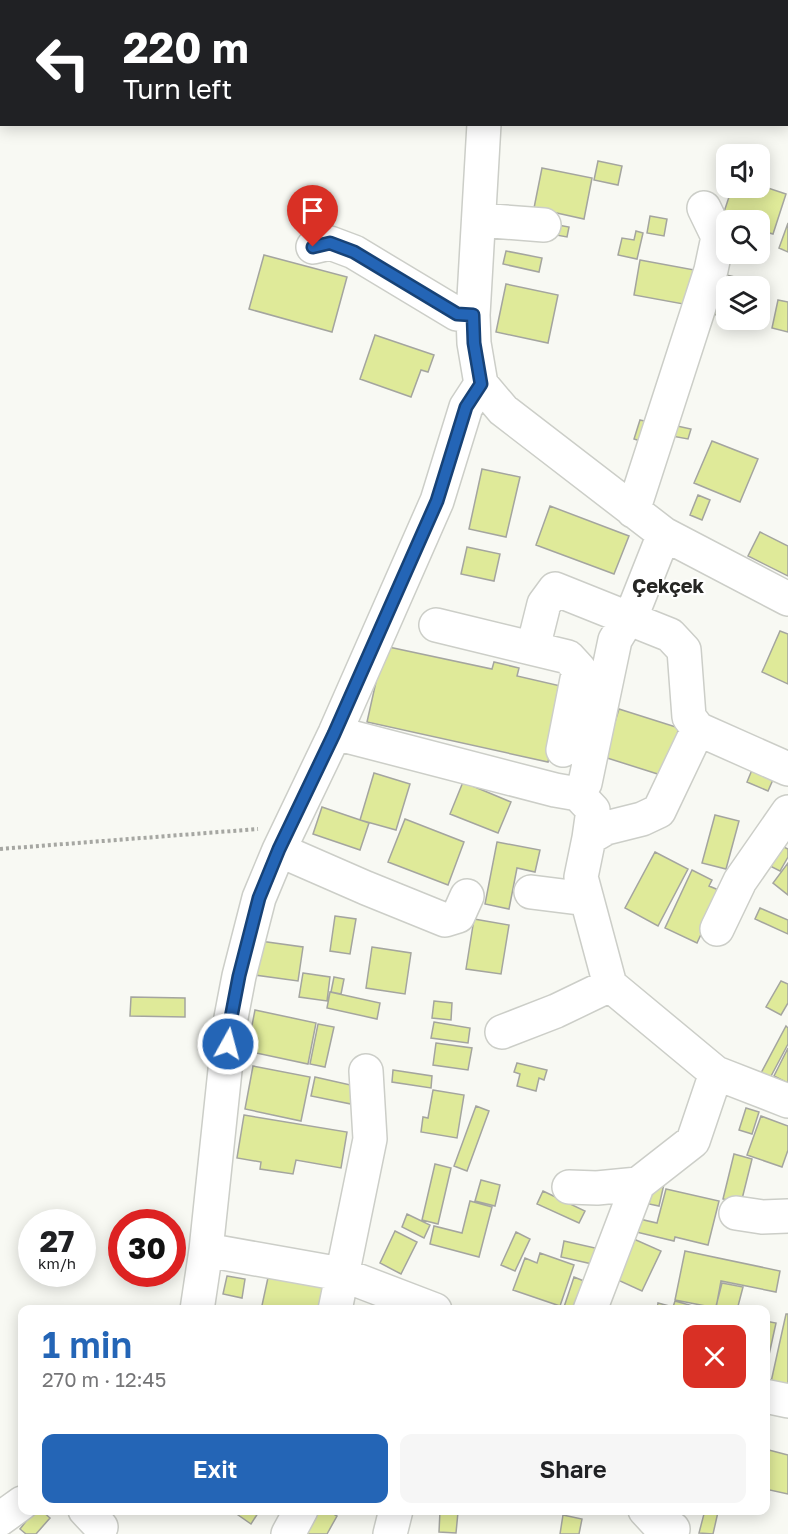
<!DOCTYPE html>
<html lang="en">
<head>
<meta charset="utf-8">
<style>
  body { margin:0; font-family:"Golos Text",sans-serif; background:#f6f6f6; color:#202124; height:100vh; display:flex; flex-direction:column; font-size:22px; white-space:nowrap }
  * { box-sizing:border-box; margin:0 }
  p { font-size:20px; color:#757577 }
  .icon { flex:none; width:33px; height:33px; fill:none; stroke:currentColor; stroke-width:2; stroke-linecap:round; stroke-linejoin:round }
  .map { position:relative; flex:1; overflow:hidden }
  .sheet { position:absolute; left:18px; top:1305px; width:752px; height:210px; display:flex; flex-direction:column; background:#fff; border-radius:12px; box-shadow:0 3px 15px #0003 }
  .sheet>* { flex:none }
  .hud { position:absolute; left:0px; top:0px; width:789px; height:126px; box-shadow:0 3px 15px #0003; background:#202124; color:#fff; overflow:hidden }
  .buttons { position:absolute; left:716px; top:144px; display:grid; gap:12px }
  .buttons a { display:grid; place-items:center; width:54px; height:54px; border-radius:12px; background:#fff; box-shadow:0 3px 15px #0003; font-size:30px }
  .speed { position:absolute; left:18px; top:1209px; display:flex; gap:12px; font-size:30px; font-weight:700; text-align:center }
  .speed>* { display:grid; place-content:center; width:78px; height:78px; border-radius:50%; background:#fff; box-shadow:0 3px 15px #0003; line-height:1 }
  .speed small { font-size:15px; font-weight:400 }
  .speed .limit { border:9px solid #d22; background:#fff; color:#111 }
  .pin { position:absolute; display:grid; place-items:center; width:51px; height:51px; color:#fff; margin:-62px -26px; border-radius:50% 50% 50% 0; rotate:-45deg; box-shadow:0 0 6px #0007 }
  .pin .icon { rotate:45deg }
  .me { position:absolute; width:66px; margin:-33px; rotate:7deg; stroke-linejoin:round; filter:drop-shadow(0 0 4px #0008) }
  .turn { display:flex; align-items:center; gap:21px; height:126px; padding:0 24px; font-size:27px }
  .turn .icon { width:78px; height:78px; stroke-width:2.5 }
  .turn b { display:block; font-size:42px; line-height:51px }
  .round { display:grid; place-items:center; flex:none; width:63px; height:63px; border-radius:12px; background:#f6f6f6 }
  .head { display:flex; align-items:center; justify-content:space-between; height:102px; padding:0 24px }
  h1 { font-size:36px; font-weight:600; line-height:45px; color:#2465b6 }
  .action { display:flex; gap:12px; margin-top:auto; padding:12px 24px }
  .action a { flex:1; height:69px; border-radius:12px; background:#2465b6; color:#fff; font-size:24px; font-weight:600; line-height:69px; text-align:center }
  .action a+a { background:#f6f6f6; color:#202124 }
  .map>svg:first-child { display:block }
  .building { fill:#dfea99; stroke:#a4a59f; stroke-width:1.5 }
  .lines { fill:none; stroke-linecap:round; stroke-linejoin:round }
  .minor-casing { stroke:#cccec8; stroke-width:36 }
  .path { stroke:#a6a7a2; stroke-width:4; stroke-dasharray:3 3; stroke-linecap:butt }
  .minor { stroke:#fff; stroke-width:33 }
  .route-casing { stroke:#174276; stroke-width:15 }
  .route { stroke:#2465b6; stroke-width:10 }
  .labels { text-anchor:middle; dominant-baseline:central; stroke-width:4.5; stroke-linejoin:round; paint-order:stroke }
  .quarter-label { font-size:20px; font-weight:bold; fill:#272725; stroke:#fff }
</style>
</head>
<body>
<div class="map">
<svg width="788" height="1534" viewBox="0 0 788 1534">
  <rect width="100%" height="100%" fill="#f8f9f3"/>
  <!-- building -->
  <path class="building" d="M598,161l24,5 -4,19 -24,-5z
    M542,168l50,10 -8,41 -50,-11z
    M759,185l27,9 -13,40 -14,-4v-10h-29l-8,-2 10,-30h27z
    M650,216l17,3 -3,17 -17,-3z
    M788,223v29l-9,-4z
    M558,225l11,2 -2,10 -11,-2z
    M636,231l7,2 -6,26 -19,-4 4,-17 12,2z
    M506,251l36,7 -3,14 -36,-8z
    M264,255l83,22 -15,55 -83,-23z
    M640,260l60,11 -6,35 -60,-11z
    M718,273l38,9 -1,4h-29v31l-18,-4z
    M506,284l52,11 -10,48 -52,-11z
    M778,300l10,2v30l-16,-4z
    M375,335l59,20 -6,17 -7,-2 -10,27 -51,-18z
    M640,420l13,3 -6,20 -13,-4z
    M668,424l23,5 -3,10 -22,-4z
    M712,441l46,18 -18,43 -46,-19z
    M482,469l38,8 -14,60 -37,-8z
    M698,495l12,5 -8,20 -12,-5z
    M550,506l79,30 -15,38 -78,-29z
    M760,532l28,14v30l-40,-20z
    M467,547l33,7 -6,27 -33,-7z
    M780,631l8,3v50l-26,-12z
    M384,646l108,23 2,-7 25,6 -2,8 48,11 -17,75 -181,-40z
    M619,709l60,19 -15,48 -60,-19z
    M754,765l21,10 -7,16 -21,-9z
    M374,773l36,11 -14,46 -36,-10z
    M463,782l48,20 -13,31 -48,-19z
    M322,807l47,16 -9,27 -47,-16z
    M715,815l24,6 -13,48 -24,-6z
    M405,819l59,23 -16,43 -60,-23z
    M497,842l43,8 -5,22 -18,-4 -8,41 -24,-5z
    M778,844l10,5v8l-8,14 -14,-7z
    M655,852l33,17 -30,57 -33,-18z
    M788,863v32l-15,-12z
    M692,870l20,10 -3,6 12,5 -24,52 -32,-15z
    M760,908l28,12v14l-33,-15z
    M335,916l21,3 -6,35 -20,-3z
    M474,919l35,6 -8,49 -35,-5z
    M260,941l43,6 -5,34 -43,-6z
    M372,947l39,6 -6,41 -39,-6z
    M303,973l27,4 -3,24 -28,-4z
    M334,977l10,2 -3,15 -10,-2z
    M781,981l7,3v19l-7,12 -15,-8z
    M330,992l50,11 -3,16 -50,-11z
    M131,997l54,1v19l-55,-1z
    M434,1001l18,2 -1,17 -19,-2z
    M255,1010l61,13 -8,41 -61,-13z
    M434,1022l36,6 -2,15 -37,-5z
    M318,1024l16,3 -9,40 -15,-3z
    M786,1026l2,2v16l-18,34 -9,-5z
    M436,1043l36,5 -4,22 -35,-5z
    M788,1048v35l-14,-7z
    M517,1063l30,7 -3,10 -5,-2 -3,13 -19,-5 3,-12 -6,-2z
    M253,1066l57,11 -9,44 -56,-12z
    M393,1070l39,6 -1,12 -39,-6z
    M315,1077l40,9 -4,18 -40,-8z
    M433,1090l31,5 -7,43 -36,-6 2,-15 5,1z
    M476,1106l13,5 -22,60 -13,-5z
    M746,1108l13,4 -7,22 -13,-4z
    M244,1115l103,17 -6,36 -45,-8 -3,14 -33,-5 1,-7 -24,-4z
    M761,1116l27,10v24l-6,17 -35,-12z
    M734,1154l18,5 -11,44 -18,-4z
    M435,1164l16,4 -13,56 -16,-4z
    M481,1180l19,5 -5,21 -20,-5z
    M653,1182l11,2 -5,22 -10,-2z
    M666,1189l53,12 -11,44 -33,-8 -1,4 -42,-10 3,-13 22,5z
    M543,1191l42,20 -6,12 -42,-19z
    M470,1201l22,6 -13,50 -49,-13 4,-18 28,7z
    M407,1214l23,11 -6,13 -22,-11z
    M395,1231l22,11 -16,32 -21,-11z
    M516,1232l14,7 -15,32 -14,-6z
    M627,1236l34,15 -19,40 -33,-15z
    M564,1241l40,9 -3,16 -40,-9z
    M685,1251l95,20 -4,21 -55,-11 -5,27 -41,-8z
    M540,1253l34,12 -14,41 -47,-16 12,-32 12,5z
    M269,1273l59,14 -5,23h-62z
    M227,1276l18,3 -3,19 -19,-4z
    M574,1277l10,4 -4,29h-17z
    M722,1283l21,4 -6,23h-22z
    M675,1301l32,9h-50l1,-7 15,4z
    M786,1314h2v71l-17,-3z
    M765,1321l11,2 -11,50z
    M765,1449l23,6v39l-23,-5z
    M35,1510h6l9,8 -14,16h-10l-6,-5z
    M231,1510h29l-9,14z
    M317,1510h10l10,6 -10,18h-24z
    M705,1510l13,2 -5,22 -14,-1z
    M440,1511l18,1 -2,21 -17,-1z
    M563,1515l19,4 -3,15h-19z"/>
  <g class="lines">
    <defs>
      <path id="minor" d="M421,0l3,2
        M489,2v-2
        M484,124l-11,191 1,28 7,41 22,26 161,124 124,65
        M479,220l65,5
        M313,247l17,-4 24,9 103,62 16,1
        M633,511l78,-241 7,-33 -14,-29
        M436,625l132,32 11,12 -16,81
        M533,648l11,-44 11,-15 115,46 14,15 5,67 9,12 90,40
        M335,733l220,57 23,4 15,16 -4,28 -8,39 29,108 106,88 72,28
        M578,794l7,-11 30,-143 20,-33 29,-73
        M589,838l17,-10 36,-9 17,-8 39,-82
        M279,850l87,38 79,32 13,-4 9,-20
        M531,892l56,7
        M717,929l23,-48 48,-69
        M502,1032l54,-21 54,-26
        M569,1187l28,1 41,-4
        M736,1213l26,4 26,-1
        M206,1250l135,24 94,36
        M197,1310l9,-60 24,-227 9,-47 20,-78 20,-48 56,-117 102,-232 29,-94 15,-23
        M335,1310l35,-171 -4,-68
        M590,1310l48,-126 55,-43 23,-68
        M765,1396l23,5
        M85,1510l16,17
        M645,1510l12,13 16,6
        M0,1519l22,-16
        M288,1534l13,-24
        M390,1534l6,-24"/>
    </defs>
    <!-- minor casing -->
    <use href="#minor" class="minor-casing"/>
    <!-- path -->
    <path class="path" d="M0,849l258,-20"/>
    <!-- minor -->
    <use href="#minor" class="minor"/>
  </g>
  <g class="lines">
    <defs>
      <path id="route" d="M228,1044l2,-21 9,-47 20,-78 20,-49 55,-115 103,-233 29,-94 15,-23 -7,-41 -1,-28 -16,-1 -103,-62 -24,-9 -17,4"/>
    </defs>
    <!-- route casing -->
    <use href="#route" class="route-casing"/>
    <!-- route -->
    <use href="#route" class="route"/>
  </g>
  <g class="labels">
    <!-- quarter labels -->
    <g class="quarter-label">
      <text x="668" y="585">Çekçek</text>
    </g>
  </g>
</svg>
<div class="buttons">
<a><svg class="icon" aria-label="sound" viewBox="0 0 24 24"><path d="M4 9h4l5-4v14l-5-4H4zM17 9q2 3 0 6"/></svg></a>
<a><svg class="icon" aria-label="search" viewBox="0 0 24 24"><circle cx="10" cy="10" r="6"/><path d="M15 15l6 6"/></svg></a>
<a><svg class="icon" aria-label="layers" viewBox="0 0 24 24"><path d="M12 4l9 5-9 5-9-5zM3 14l9 5 9-5"/></svg></a>
</div>
<div class="speed"><div>27<small>km/h</small></div><div class="limit">30</div></div>
<div class="pin" style="left:313px;top:247px;background:#d93025"><svg class="icon" aria-label="arrive" viewBox="0 0 24 24"><path d="M6 21V4h12l-3 4 3 4H6"/></svg></div>
<svg class="me" style="left:228px;top:1044px" viewBox="-20 -20 40 40"><circle r="17" fill="#2465b6" stroke="#fff" stroke-width="3"/><path d="M0-11L8 9 0 5-8 9z" fill="#fff"/></svg>
<div class="hud">
<div class="turn"><svg class="icon" aria-label="left" viewBox="0 0 24 24"><path d="M17 20v-9H6M10 6l-5 5 5 5"/></svg><div><b>220 m</b>Turn left</div></div>
</div>
<section class="sheet">
<div class="head"><div><h1>1 min</h1><p>270 m · 12:45</p></div><a class="round" style="background:#d93025;color:#fff"><svg class="icon" aria-label="close" viewBox="0 0 24 24"><path d="M6 6l12 12M18 6L6 18"/></svg></a></div>
<div class="action"><a>Exit</a><a>Share</a></div>
</section>
</div>
</body>
</html>
